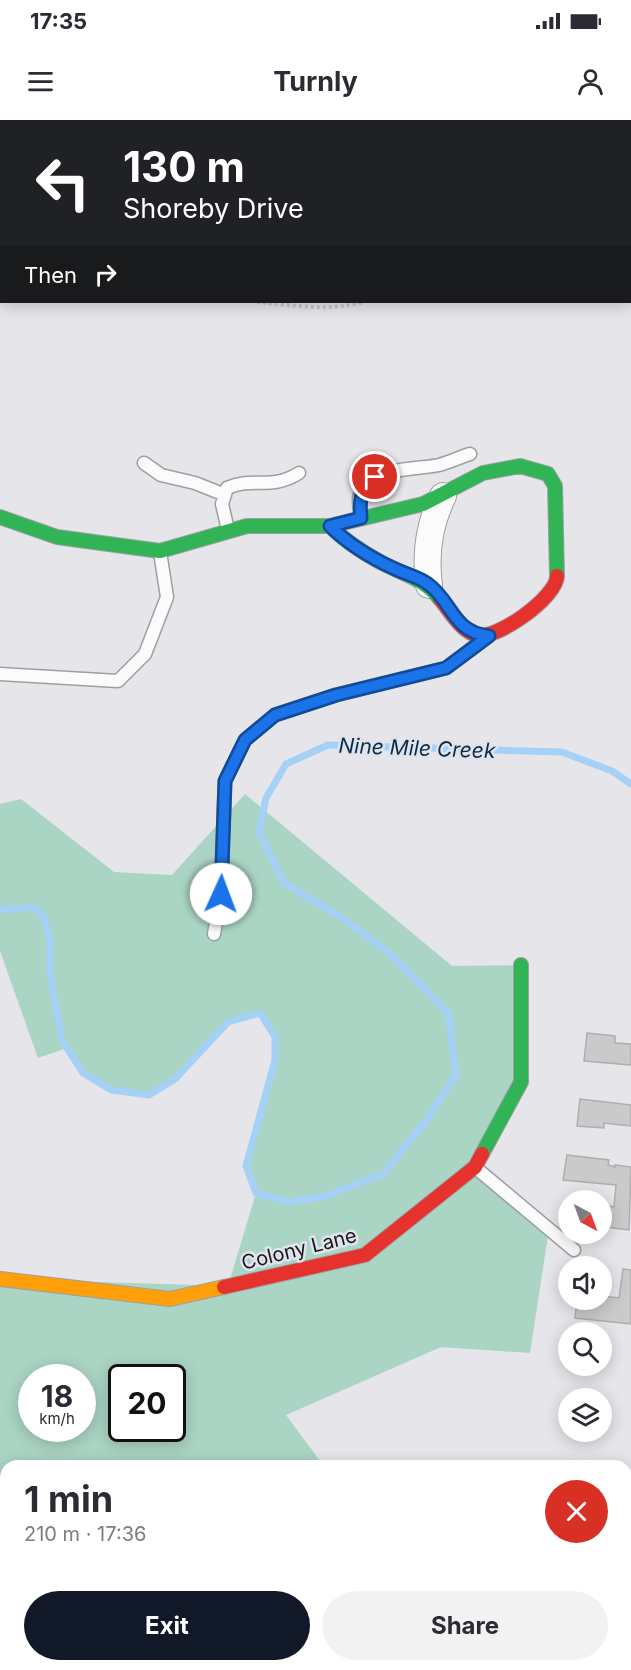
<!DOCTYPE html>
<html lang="en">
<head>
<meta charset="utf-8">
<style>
  body { margin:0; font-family:Inter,sans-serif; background:#f2f2f3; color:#2b2b33; height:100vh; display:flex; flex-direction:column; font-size:22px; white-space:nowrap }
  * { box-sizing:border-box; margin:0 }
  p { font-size:20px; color:#7c7c81 }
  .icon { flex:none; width:33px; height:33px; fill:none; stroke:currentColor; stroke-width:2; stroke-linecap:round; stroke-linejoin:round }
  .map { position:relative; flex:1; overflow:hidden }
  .panel { position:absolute; left:0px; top:1340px; width:632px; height:212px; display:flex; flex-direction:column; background:#fff; border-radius:18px 18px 0 0; box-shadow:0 3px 15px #0003 }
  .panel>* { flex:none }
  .top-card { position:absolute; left:0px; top:0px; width:632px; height:183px; box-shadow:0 3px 15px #0003; background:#202124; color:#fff; overflow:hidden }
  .needle { width:39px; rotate:139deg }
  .controls { position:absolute; left:558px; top:1070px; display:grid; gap:12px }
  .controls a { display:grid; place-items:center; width:54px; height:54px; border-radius:50%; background:#fff; box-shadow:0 3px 15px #0003; font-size:30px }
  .speed { position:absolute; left:18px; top:1244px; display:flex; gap:12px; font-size:30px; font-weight:700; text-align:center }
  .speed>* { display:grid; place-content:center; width:78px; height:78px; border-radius:50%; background:#fff; box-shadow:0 3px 15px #0003; line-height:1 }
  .speed small { font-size:15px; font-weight:400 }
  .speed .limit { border:3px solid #111; border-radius:9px; background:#fff; color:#111 }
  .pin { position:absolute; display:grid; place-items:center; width:51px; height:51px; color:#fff; margin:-26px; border:3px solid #fff; border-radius:50%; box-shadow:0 2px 6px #0007 }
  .me { position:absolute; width:66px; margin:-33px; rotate:2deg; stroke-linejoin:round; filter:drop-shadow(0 0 4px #0008) }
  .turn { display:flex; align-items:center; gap:21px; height:126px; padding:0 24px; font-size:27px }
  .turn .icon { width:78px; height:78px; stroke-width:2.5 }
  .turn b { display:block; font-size:42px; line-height:51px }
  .then { display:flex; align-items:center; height:57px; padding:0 24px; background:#0003; gap:12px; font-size:22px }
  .round { display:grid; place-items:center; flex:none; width:63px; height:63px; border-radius:32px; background:#f2f2f3 }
  .headline { display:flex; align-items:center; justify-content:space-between; height:102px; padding:0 24px }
  h1 { font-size:36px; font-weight:700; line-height:45px }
  .primary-button { display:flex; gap:12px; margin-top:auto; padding:12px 24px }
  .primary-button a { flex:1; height:69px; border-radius:36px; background:#111827; color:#fff; font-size:24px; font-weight:700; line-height:69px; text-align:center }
  .primary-button a+a { background:#f2f2f3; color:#2b2b33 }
  .status { display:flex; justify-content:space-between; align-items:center; height:42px; padding:0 30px; background:#fff; direction:ltr }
  .status svg { height:16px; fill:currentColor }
  header { display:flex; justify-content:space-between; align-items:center; height:78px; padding:0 24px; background:#fff; font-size:27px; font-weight:700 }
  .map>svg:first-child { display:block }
  .green { fill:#aad4c3; fill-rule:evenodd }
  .water { fill:#a6d1f7 }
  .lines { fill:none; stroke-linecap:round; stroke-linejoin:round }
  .stream { stroke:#a6d1f7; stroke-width:7 }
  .building { fill:#cbcacb; stroke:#afadae; stroke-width:1.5 }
  .lane-casing { stroke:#9e9fa2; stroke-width:15 }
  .street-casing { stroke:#9e9fa2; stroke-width:28 }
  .fast-casing { stroke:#9e9fa2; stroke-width:16 }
  .slow-casing { stroke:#9e9fa2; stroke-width:16 }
  .jam-casing { stroke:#9e9fa2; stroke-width:16 }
  .path { stroke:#c6c6c7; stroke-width:4; stroke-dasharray:3 3; stroke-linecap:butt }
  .lane { stroke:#fbfbfc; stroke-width:12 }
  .street { stroke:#fbfbfc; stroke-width:26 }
  .fast { stroke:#30b455; stroke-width:14 }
  .slow { stroke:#ff9f0a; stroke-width:14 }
  .jam { stroke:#e5322d; stroke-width:14 }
  .route-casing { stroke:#114b97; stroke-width:15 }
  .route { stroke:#1a73e8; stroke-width:10 }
  .labels { text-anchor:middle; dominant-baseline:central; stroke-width:5; stroke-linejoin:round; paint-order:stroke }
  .street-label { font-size:20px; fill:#18181b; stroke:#e2e4ed }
  .water-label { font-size:21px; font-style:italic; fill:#0a2c46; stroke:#e2e4ed }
</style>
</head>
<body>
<div class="status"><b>17:35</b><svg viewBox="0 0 49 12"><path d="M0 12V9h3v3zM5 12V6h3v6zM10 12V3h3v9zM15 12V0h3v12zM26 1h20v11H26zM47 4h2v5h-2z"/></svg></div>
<header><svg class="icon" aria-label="menu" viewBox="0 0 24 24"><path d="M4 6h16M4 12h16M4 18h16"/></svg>Turnly<svg class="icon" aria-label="person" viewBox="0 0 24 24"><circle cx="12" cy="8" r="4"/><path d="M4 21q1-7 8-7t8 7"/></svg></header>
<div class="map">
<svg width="631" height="1550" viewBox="0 0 631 1550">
  <rect width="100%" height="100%" fill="#e5e5ea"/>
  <!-- green -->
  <path class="green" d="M245,674l207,172 69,-1v117l-46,85 74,62 -19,124 -89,-6 -155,68 37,50 -317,1v199h321l-1,5h-326v-391l228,7 28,-93 -10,-27 29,-106v-23l-15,-24 -32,9 -53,57 -26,16 -38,-5 -28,-17 -16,-25 -29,10 -38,-107v-147l21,-5 93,73 58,3zM32,1257h50v51h-50zM122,1257h50v51h-50z"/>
  <!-- water -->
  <path class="water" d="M0,0l102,1 -100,1 -1,131z
    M328,0h303v145l-1,-143 -304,-1z"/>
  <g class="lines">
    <!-- stream -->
    <path class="stream" d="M0,790l32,-3 11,8 7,25v33l12,67 21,33 28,17 38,5 26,-16 53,-57 32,-9 15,24v23l-29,106 10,27 33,9 34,-5 60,-23 45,-56 28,-43 -8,-62 -58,-59 -46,-35 -60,-36 -25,-51 7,-34 20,-34 42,-19 234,7 50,19 19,13"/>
  </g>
  <!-- building -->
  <path class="building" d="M587,913l28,3v7l16,1v21l-47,-4z
    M580,979l51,6v21l-27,-3v5l-27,-2z
    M567,1035l42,5 -1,5 7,2v-2l16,2 -2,63 -24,-3 4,-21 5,1 2,-22 -53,-5z
    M623,1149l8,1v54l-56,-6 2,-19h25v-3l17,2z"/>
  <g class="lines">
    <defs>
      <path id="lane" d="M144,343l17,12 34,8 30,12
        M361,397c-1,-5 -2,-13 -2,-18 4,-33 58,-29 80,-34 11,-3 21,-8 31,-11
        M228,410l-6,-26 5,-16c28,-12 43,3 72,-15
        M0,554l118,7 27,-27 22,-57 -7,-45
        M214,814l7,-40 4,-113 20,-41 30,-25 61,-20 110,-27 37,-28
        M476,1048l98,82"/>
      <path id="street" d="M429,465c-4,-31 0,-61 14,-89"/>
      <path id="fast" d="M0,397l57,20 103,14 87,-25h83l93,-22 60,-31 37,-7 28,8 7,12 2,90
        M330,406c15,15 32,26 50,36 23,12 43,16 60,37
        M482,1034l39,-72v-117"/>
      <path id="slow" d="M0,1159l170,20 54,-12"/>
      <path id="jam" d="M440,479c10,12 21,32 36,36 20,6 81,-38 81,-59
        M224,1167l141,-32 110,-88 7,-13"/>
    </defs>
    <!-- lane casing -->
    <use href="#lane" class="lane-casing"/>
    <!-- street casing -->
    <use href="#street" class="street-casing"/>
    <!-- fast casing -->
    <use href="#fast" class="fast-casing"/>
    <!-- slow casing -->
    <use href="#slow" class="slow-casing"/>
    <!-- jam casing -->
    <use href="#jam" class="jam-casing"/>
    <!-- path -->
    <path class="path" d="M167,0l7,2
      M323,2l4,-2
      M0,141h2
      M630,145h1
      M257,182c34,3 73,10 106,0"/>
    <!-- lane -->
    <use href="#lane" class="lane"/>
    <!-- street -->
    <use href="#street" class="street"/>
    <!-- fast -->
    <use href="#fast" class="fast"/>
    <!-- slow -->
    <use href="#slow" class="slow"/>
    <!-- jam -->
    <use href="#jam" class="jam"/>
  </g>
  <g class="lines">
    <defs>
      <path id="route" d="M221,774l4,-113 20,-41 30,-25 61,-20 110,-27 43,-32c-37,-4 -36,-34 -61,-52 -9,-7 -23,-10 -33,-15 -24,-11 -47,-25 -65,-43l31,-8c-2,-19 -1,-27 14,-41"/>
    </defs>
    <!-- route casing -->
    <use href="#route" class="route-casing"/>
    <!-- route -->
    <use href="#route" class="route"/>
  </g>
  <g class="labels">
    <!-- street labels -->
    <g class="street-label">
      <text transform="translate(299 1129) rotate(-14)">Colony Lane</text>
    </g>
    <!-- water labels -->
    <g class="water-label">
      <text transform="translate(417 628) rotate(2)">Nine Mile Creek</text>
    </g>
  </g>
</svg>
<div class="controls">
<a><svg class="needle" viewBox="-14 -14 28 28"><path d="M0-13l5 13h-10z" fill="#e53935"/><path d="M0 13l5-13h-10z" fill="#7c7c81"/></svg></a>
<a><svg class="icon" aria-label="sound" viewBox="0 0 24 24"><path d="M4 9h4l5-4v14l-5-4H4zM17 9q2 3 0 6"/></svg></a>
<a><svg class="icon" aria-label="search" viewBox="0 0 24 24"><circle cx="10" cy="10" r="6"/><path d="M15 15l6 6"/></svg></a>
<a><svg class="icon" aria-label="layers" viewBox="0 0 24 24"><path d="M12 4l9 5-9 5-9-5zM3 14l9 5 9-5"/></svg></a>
</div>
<div class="speed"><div>18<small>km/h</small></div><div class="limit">20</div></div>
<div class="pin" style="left:375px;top:357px;background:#d93025"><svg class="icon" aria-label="arrive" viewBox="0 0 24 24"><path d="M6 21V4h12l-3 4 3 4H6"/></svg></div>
<svg class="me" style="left:221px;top:774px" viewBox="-20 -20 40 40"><circle r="19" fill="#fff"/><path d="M0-13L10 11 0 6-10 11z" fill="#1a73e8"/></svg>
<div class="top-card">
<div class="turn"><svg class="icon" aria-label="left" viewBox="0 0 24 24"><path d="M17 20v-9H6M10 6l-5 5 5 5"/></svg><div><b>130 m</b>Shoreby Drive</div></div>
<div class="then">Then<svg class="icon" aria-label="right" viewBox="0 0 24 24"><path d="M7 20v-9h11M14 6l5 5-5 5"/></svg></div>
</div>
<section class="panel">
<div class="headline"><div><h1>1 min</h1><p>210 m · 17:36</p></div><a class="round" style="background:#d93025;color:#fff"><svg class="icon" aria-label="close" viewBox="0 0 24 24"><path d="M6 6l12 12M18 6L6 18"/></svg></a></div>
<div class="primary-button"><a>Exit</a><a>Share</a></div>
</section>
</div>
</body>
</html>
